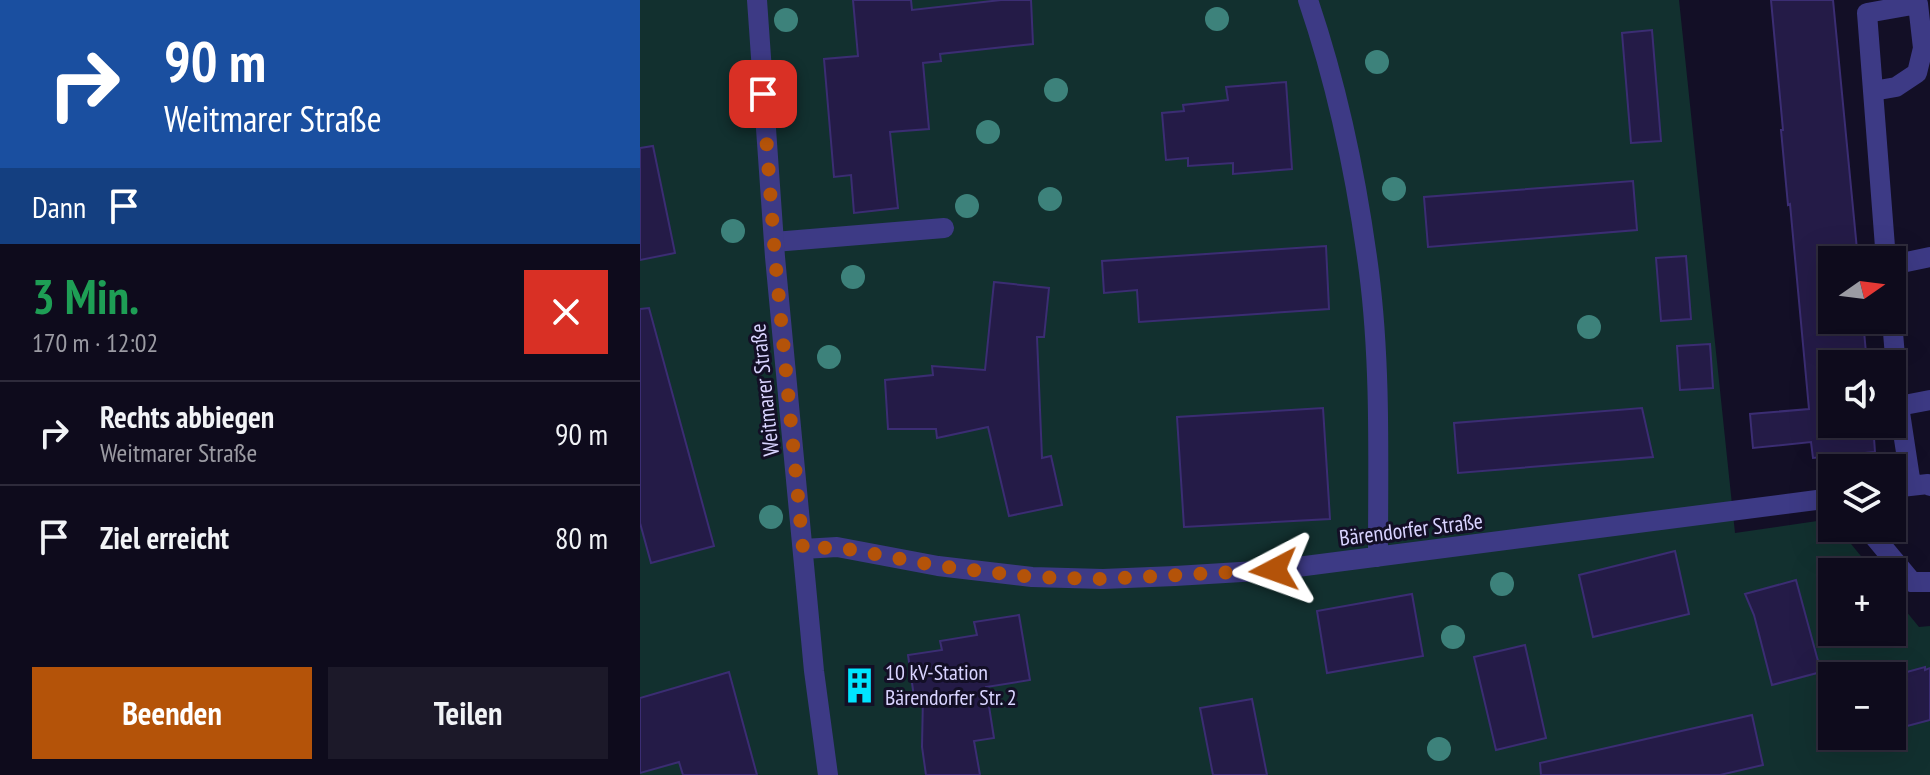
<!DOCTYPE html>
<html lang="de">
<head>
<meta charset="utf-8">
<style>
  body { margin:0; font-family:"PT Sans Narrow",sans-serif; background:#1c1929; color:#f1f3f6; height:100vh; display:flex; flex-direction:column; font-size:30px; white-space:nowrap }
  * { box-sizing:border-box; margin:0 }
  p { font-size:26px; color:#9b9ba3 }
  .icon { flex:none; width:44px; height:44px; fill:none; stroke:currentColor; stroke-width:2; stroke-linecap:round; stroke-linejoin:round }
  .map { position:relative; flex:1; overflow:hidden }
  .drawer { display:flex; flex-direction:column; background:#0e0b1c; width:640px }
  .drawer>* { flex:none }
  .guide { background:#1a4fa0; color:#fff; overflow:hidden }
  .needle { width:52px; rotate:76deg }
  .tools { position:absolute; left:1178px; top:246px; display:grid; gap:16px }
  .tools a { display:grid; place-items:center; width:88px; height:88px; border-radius:0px; background:#0e0b1c; box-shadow:0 8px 32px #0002,0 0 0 2px #2e2b3b; font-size:40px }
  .pin { position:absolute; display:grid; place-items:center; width:68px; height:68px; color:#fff; margin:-34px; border-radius:16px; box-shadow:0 4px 12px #0006 }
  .me { position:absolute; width:88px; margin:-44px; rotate:266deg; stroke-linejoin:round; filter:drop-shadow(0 0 6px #0008) }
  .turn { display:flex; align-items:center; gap:28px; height:168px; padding:0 32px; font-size:36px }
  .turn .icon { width:104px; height:104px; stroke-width:2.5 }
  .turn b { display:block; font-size:56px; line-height:68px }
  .then { display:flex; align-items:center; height:76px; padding:0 32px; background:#0003; gap:16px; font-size:30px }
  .round { display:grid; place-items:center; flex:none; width:84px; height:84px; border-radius:0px; background:#1c1929 }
  .overview { display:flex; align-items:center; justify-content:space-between; height:136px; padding:0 32px }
  h1 { font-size:48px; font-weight:700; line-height:60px; color:#1e9e55 }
  .button { display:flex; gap:16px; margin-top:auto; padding:16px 32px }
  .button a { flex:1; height:92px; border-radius:0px; background:#b45309; color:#fff; font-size:32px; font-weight:700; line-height:92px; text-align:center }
  .button a+a { background:#1c1929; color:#f1f3f6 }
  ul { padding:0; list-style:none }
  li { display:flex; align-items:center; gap:24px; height:104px; padding:0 32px; border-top:2px solid #2e2b3b }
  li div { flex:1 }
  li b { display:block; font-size:30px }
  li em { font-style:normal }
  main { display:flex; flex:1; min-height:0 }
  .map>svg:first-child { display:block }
  .green { fill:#12302f; fill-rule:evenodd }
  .building { fill:#241b47; stroke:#3b2d73; stroke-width:2 }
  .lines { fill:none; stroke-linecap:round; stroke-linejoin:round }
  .service { stroke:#3d3a85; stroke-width:20 }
  .minor { stroke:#3d3a85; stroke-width:20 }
  .tree { fill:#3d827b }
  .route { stroke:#b45309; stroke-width:14; stroke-dasharray:0 25.2 }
  .labels { text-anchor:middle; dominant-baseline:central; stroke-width:6; stroke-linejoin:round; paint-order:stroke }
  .street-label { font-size:22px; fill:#d9d4ff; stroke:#130f26 }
  .poi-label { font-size:22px; fill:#d9d4ff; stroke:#130f26; text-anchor:start }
</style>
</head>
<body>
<main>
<section class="drawer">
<div class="guide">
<div class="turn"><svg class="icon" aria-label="right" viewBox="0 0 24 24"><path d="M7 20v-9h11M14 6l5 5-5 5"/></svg><div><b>90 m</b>Weitmarer Straße</div></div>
<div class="then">Dann<svg class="icon" aria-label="arrive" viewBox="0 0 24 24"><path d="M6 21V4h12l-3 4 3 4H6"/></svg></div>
</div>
<div class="overview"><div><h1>3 Min.</h1><p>170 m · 12:02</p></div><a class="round" style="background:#d93025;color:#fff"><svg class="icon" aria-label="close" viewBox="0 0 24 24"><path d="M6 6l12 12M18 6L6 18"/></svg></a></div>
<ul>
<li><svg class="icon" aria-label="right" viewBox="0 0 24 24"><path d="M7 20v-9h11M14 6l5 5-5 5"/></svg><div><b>Rechts abbiegen</b><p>Weitmarer Straße</p></div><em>90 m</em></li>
<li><svg class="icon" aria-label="arrive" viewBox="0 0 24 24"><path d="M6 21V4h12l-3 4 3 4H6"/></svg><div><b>Ziel erreicht</b></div><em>80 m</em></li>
</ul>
<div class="button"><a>Beenden</a><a>Teilen</a></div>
</section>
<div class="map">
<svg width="1290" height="775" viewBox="0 0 1290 775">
  <rect width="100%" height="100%" fill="#130f26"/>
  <!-- green -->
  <path class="green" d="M0,0h1039l56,533 96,-14 1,9h6l36,44h-42v60h60v-38l27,33 11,-1v149h-1290zM1192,676h60v60h-60z"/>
  <!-- building -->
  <path class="building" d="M213,0h58l1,10 89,-10h30l2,44 -93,10 1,7 -18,2 6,66 -39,3 8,76 -44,5 -3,-38 -17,2 -10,-118 34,-3z
    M1131,0h62l25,260h-26v60h31l4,44h-35v60h41l2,28 -62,6 -2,-16 -58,6 -3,-34 59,-5 -19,-205 -2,1 -7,-75h2z
    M1012,30l9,111 -30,2 -9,-110z
    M646,82l6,87 -59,5v-11l-45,3v-8l-22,2 -4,-47 22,-2 -1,-6 45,-5 -2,-13z
    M13,146l22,107 -35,7v-112z
    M993,181l4,49 -209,17 -4,-50z
    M686,246l3,63 -190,13 -2,-32 -33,3 -2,-32z
    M1046,256l5,63 -30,2 -5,-63z
    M354,282l55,6 -5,49h-7l5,121 9,-2 11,49 -53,11 -21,-89 -51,11 -1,-9h-48l-3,-49 48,-5 -1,-9 53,4z
    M9,308l65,238 -63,17 -11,-40v-214z
    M1070,344l3,44 -33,2 -3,-44z
    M683,408l7,111 -146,8 -7,-110z
    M1002,408l11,49 -195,16 -4,-50z
    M1035,551l14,63 -96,23 -14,-62z
    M1156,580l25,92 -49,13 -18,-70 -9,-21z
    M772,594l11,62 -96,17 -10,-62z
    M379,615l11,65 -44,7 8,51 -20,3 6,34h-54l-4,-28 1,-51 -9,1 -6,-42 34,-5 -2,-9 37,-6 -3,-13z
    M885,645l21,93 -50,12 -22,-93z
    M1285,667v3l5,-2v52l-38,10v-54z
    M89,672l28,103h-74l-4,-13 -39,11v-75z
    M612,699l15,76h-54l-13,-67z
    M1112,715l11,50 -43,10h-179l-1,-12z"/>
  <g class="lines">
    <!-- service -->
    <path class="service" d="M134,242l170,-14
      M1252,265l38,-8
      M1259,406l31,-6"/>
    <!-- minor -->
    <path class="minor" d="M117,0l18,257 39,414 14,104
      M668,0c30,88 49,180 61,272 12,94 9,190 9,285
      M1233,91l23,-4 21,-14 6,-25 -5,-44 -51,9 19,247
      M1252,320l7,86 12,79
      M1252,488l36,-4 2,2
      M1227,528l45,54h18
      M163,549l34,-2 101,19 94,11 71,2 72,-3 99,-6 558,-72"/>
  </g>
  <!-- trees -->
  <g class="tree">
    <circle cx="577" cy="19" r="12"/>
    <circle cx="146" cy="20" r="12"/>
    <circle cx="737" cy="62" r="12"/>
    <circle cx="416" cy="90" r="12"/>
    <circle cx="348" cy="132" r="12"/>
    <circle cx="754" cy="189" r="12"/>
    <circle cx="410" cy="199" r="12"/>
    <circle cx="327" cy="206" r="12"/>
    <circle cx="93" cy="231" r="12"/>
    <circle cx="213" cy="277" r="12"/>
    <circle cx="949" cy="327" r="12"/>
    <circle cx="189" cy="357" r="12"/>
    <circle cx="131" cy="517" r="12"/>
    <circle cx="862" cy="584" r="12"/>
    <circle cx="813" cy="637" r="12"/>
    <circle cx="799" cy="749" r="12"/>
  </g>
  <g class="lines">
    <!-- route -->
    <path class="route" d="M123,94l12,163 28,292 34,-2 101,19 94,11 71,2 171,-9"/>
  </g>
  <!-- icons -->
  <defs>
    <symbol id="building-bare" viewBox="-9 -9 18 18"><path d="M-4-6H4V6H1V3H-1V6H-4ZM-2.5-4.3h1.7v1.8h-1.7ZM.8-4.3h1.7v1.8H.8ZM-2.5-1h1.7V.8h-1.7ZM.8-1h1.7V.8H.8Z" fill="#00e5ff" stroke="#130f26" stroke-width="2.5" paint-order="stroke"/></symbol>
  </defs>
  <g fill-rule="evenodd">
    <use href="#building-bare" x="194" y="660" width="51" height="51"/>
  </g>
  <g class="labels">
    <!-- street labels -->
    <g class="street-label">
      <text transform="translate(124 390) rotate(-96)">Weitmarer Straße</text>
      <text transform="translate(771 529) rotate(-7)">Bärendorfer Straße</text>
    </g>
    <!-- poi labels -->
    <g class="poi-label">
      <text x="245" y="672">10 kV-Station<tspan x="245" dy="25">Bärendorfer Str. 2</tspan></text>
    </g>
  </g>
</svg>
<div class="tools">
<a><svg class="needle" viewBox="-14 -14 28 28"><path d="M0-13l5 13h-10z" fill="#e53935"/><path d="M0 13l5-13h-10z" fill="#9b9ba3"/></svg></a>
<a><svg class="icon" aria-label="sound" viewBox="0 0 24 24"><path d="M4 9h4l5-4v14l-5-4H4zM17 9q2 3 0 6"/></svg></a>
<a><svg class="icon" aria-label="layers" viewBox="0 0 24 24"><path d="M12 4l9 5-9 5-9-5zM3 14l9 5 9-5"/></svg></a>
<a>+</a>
<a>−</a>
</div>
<div class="pin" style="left:123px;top:94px;background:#d93025"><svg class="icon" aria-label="arrive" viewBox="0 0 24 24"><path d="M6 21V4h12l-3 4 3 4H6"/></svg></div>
<svg class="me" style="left:634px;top:570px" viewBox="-20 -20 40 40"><path d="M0-17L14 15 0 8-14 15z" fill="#b45309" stroke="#fff" stroke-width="4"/></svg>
</div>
</main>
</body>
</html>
